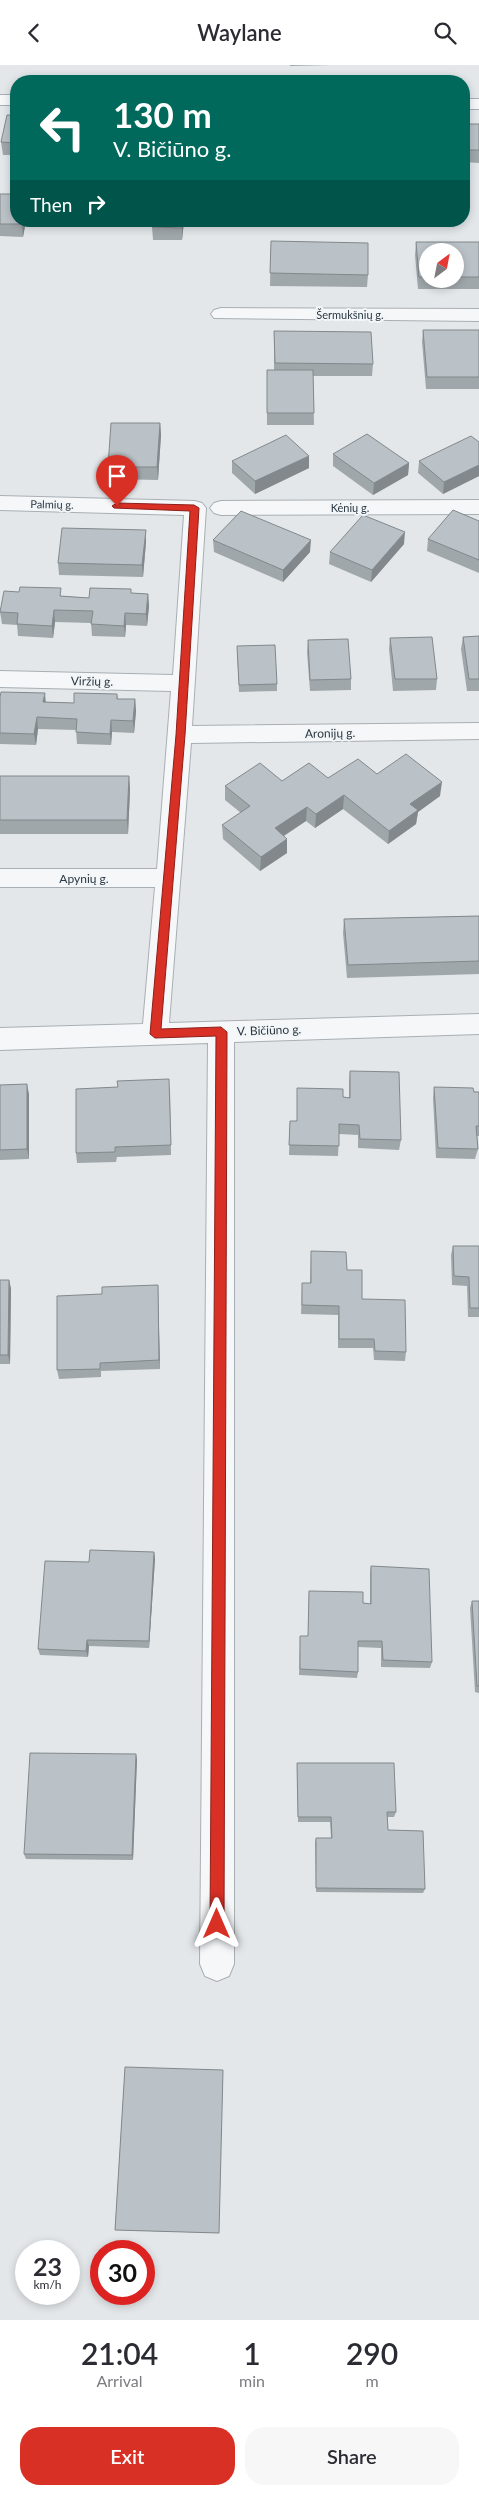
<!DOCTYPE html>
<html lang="en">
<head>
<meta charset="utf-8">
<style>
  body { margin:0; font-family:Lato,sans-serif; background:#f7f7f7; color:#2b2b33; height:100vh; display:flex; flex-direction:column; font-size:19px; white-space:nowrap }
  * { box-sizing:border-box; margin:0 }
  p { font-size:16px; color:#7c7c81 }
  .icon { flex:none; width:28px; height:28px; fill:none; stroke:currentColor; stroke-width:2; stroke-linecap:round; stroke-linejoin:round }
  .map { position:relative; height:2255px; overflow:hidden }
  .drawer { display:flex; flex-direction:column; background:#fff; flex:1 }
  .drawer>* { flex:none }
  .top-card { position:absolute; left:10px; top:10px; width:460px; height:152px; border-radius:20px; box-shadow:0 2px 8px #0003; background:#00695c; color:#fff; overflow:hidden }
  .needle { width:32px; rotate:32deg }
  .fabs { position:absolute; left:419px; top:178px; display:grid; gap:10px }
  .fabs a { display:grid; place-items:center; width:45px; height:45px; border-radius:50%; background:#fff; box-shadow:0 2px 8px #0003; font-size:25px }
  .speed { position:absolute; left:15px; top:2175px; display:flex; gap:10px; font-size:25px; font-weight:700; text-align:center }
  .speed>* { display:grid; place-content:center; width:65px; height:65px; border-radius:50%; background:#fff; box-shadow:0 2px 8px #0003; line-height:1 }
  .speed small { font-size:12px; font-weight:400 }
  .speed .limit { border:8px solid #d22; background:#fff; color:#111 }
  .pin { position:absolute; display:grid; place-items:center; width:42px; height:42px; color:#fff; margin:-51px -21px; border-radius:50% 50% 50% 0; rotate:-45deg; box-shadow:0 0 5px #0007 }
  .pin .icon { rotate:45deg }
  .me { position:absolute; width:55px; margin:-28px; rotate:0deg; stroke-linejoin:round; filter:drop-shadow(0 0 4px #0008) }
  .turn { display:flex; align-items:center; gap:18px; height:105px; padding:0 20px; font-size:22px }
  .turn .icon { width:65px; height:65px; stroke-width:2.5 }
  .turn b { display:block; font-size:35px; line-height:42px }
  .then { display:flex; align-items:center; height:48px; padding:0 20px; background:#0003; gap:10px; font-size:19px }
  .eta { display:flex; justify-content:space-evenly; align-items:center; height:85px; text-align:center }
  .eta b { font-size:30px; font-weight:600; line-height:35px }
  .action { display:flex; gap:10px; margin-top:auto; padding:10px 20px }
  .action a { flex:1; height:58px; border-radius:20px; background:#d93025; color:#fff; font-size:20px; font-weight:600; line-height:58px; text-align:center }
  .action a+a { background:#f7f7f7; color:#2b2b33 }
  header { display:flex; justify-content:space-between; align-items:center; height:65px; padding:0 20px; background:#fff; font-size:22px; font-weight:600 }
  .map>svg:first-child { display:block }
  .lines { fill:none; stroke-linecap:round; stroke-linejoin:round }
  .minor-casing { stroke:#a8afb4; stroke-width:2 }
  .minor { fill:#f5f7f9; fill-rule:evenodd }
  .wall { fill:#a0a7ab; fill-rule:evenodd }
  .shaded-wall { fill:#82888b }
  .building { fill:#bac2c7; stroke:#82888b }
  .route { fill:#d93025; stroke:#8d1f18 }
  .labels { text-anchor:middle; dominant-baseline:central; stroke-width:4; stroke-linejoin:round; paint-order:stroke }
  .far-street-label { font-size:11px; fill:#2c3842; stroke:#f2f6f8 }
  .street-label { font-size:12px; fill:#2c3842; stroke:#f2f6f8 }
</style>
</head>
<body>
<header><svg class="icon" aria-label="back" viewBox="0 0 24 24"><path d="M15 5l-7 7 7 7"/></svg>Waylane<svg class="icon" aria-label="search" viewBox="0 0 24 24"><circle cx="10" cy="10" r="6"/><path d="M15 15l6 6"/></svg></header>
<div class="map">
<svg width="479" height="2255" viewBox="0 0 479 2255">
  <rect width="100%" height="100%" fill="#e3e7ea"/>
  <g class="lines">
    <defs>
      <path id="minor" d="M0,30h16v10h-16z
        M464,34h15v10h-15z
        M221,243l258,1v12l-265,-3 -3,-4 3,-4z
        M0,431l195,5 7,2 4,5 -14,218 287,-3v16l-288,4 -22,280 310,-9v20l-245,8v922l-5,12 -12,5 -12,-5 -5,-12 8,-921 -208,7v-22l143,-4 12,-137h-155v-18h157l14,-178 -171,-4v-16l173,4 11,-160 -184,-5z
        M479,435v14l-258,1 -7,-2 -4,-5 4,-5 7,-2z"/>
    </defs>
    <!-- minor casing -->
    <use href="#minor" class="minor-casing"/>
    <!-- minor -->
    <use href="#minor" class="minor"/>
  </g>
  <!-- wall -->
  <path class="wall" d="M290,0h41l-41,1z
    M16,50v40h-13l-2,-13z
    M464,59h15v39l-15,-1z
    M0,129l26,27 -3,16 -23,-1z
    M184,156l-2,19h-29l-1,-13z
    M271,176l97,34 -1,12 -97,-1z
    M416,177h63v47h-61l-3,-34zM428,186h27v28h-27z
    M423,265h56v59h-53l-4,-47z
    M274,266l99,33 -1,12h-59l1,49h-47v-55h7z
    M160,358l1,12 -3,45 -49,-1 -1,-12z
    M479,377v34l-36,18 -25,-21 1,-12z
    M333,389l76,9 -1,12 -35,20 -40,-29z
    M232,396l77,7 -54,26 -23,-21z
    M479,456v52l-52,-22 1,-12z
    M213,475l97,12 -27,30 -69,-30z
    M146,477l-3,35 -84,-2 -1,-12z
    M404,479l-33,38 -42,-18 1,-12z
    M131,524v4l17,1 1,12 -2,20 -21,-1 -1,12 -33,-1 -1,-13 -36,-1 -2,16 -35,-2 -1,-11 -15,-1 -2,-12 62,-16 27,2z
    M479,571v55h-12l-6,-42 2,-12z
    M390,573l47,41 -1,11 -43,1 -4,-42z
    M308,575l43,39v11l-41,1 -3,-39z
    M237,588l40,31v7l-38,1z
    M117,629l1,5h17l1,12 -2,22 -22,-1 -1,13 -34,-1 -1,-14 -38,-1 -2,16 -36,-1v-47l46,5 28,1z
    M377,709l63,22 -22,16 -2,12 -28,20 -45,-35 -28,19 -9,-7 -22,15 3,3v14l-27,18 -37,-32 -1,-14 19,-12 -16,-13v-14l57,-5 46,-3z
    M0,711h129l1,14 -2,44h-128z
    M479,851v58l-132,4 -4,-45 1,-14z
    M350,1006l51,69 -2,10 -41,-2v-13l-19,-1 -1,22 -49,-1 1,-34h6l47,-24 6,1v-17z
    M0,1020l29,9v65l-29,1z
    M434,1022l45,5v44h-2l1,13 -3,10 -39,-1 -3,-60z
    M170,1024l1,66 -54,2 -1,5 -39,1 -1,-10z
    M453,1181h26v71h-11l-1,-31 -15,-1 -1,-30z
    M311,1186l36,19 15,29 44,53 -1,9 -31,-1 -1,-12h-35v-33l-37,-1 1,-31h8z
    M0,1215h9l2,9 -1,75h-10z
    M158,1220l2,84 -59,2v6l-42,2 -2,-9 45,-76z
    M154,1487l1,7 -6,89 -60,-2 -1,11 -48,-2 -2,-6 51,-87z
    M371,1501l61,96 -2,6 -49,-1v-19l-23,-1v25l-1,6 -58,-3 1,-39h8l1,-45 54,12 7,1v-31z
    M472,1536h7v92l-4,-1 -5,-84z
    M137,1694l-4,101 -107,-1 -2,-5z
    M297,1698l99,49 -2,5h-7l1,13 37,59 -2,4 -107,-1 -1,-49 1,-5h15l-1,-16h-32l-1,-53z
    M125,2002l94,166 -104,-3z"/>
  <!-- shaded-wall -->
  <path class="shaded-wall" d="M22,156h4l-3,16 -1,-13z
    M182,156h2l-2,19z
    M160,358l1,12 -3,45 -1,-13z
    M309,391v12l-54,26v-13z
    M409,398l-1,12 -35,20 1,-12z
    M479,400v11l-36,18 1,-12z
    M146,465v12l-3,35 -1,-12z
    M405,467l-1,12 -33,38 1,-12z
    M311,475l-1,12 -27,30v-12z
    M148,529l1,12 -2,20 -1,-12z
    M54,545l1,12 -2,16 -1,-12z
    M125,548l1,12 -1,12 -1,-11z
    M45,628l1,12 -3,-3z
    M135,634l1,12 -2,22 -1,-12z
    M37,652l1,12 -2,16 -2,-11z
    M111,655l1,12 -1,13 -1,-11z
    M129,711l1,14 -2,44 -1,-14z
    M442,717l-2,14 -22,16 -2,12 -28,20 1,-13 21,-27z
    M344,730l-1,14 -28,19 1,-14z
    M307,742l-1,14 -32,21 1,-14z
    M287,774v14l-27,18 1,-14z
    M27,1019l2,10v65l-2,-10z
    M9,1215l2,9 -1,75 -2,-9z
    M158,1220v9l2,75 -1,-9z
    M154,1487l1,7 -6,89v-7z
    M87,1575l2,6 -1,11 -2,-6z
    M136,1689l1,5 -4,101 -1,-5z"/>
  <!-- building -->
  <path class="building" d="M7,50h9v28l-15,-1z
    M464,59h15v26h-15z
    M0,129h16v27h6v3h-22z
    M153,156h29v7l-30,-1z
    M271,176l97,2v32l-98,-2z
    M416,177h63v35h-24v-26h-27v26h-9z
    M423,265h56v47h-52z
    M274,266l97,1 2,32 -98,-1z
    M267,305h46l1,43h-47z
    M111,358h49l-3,44h-49z
    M367,369l42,29 -35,20 -41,-29z
    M286,370l23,21 -54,25 -23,-20z
    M471,371l8,6v23l-35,17 -25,-21z
    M453,445l26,11v39l-51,-21z
    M241,446l70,29 -28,30 -70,-30z
    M363,450l42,17 -33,38 -42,-18z
    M62,463l84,2 -4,35 -84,-2z
    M20,522l41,1 -1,8 29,2 1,-10 41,1v4l17,1 -2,20 -21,-1 -1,13 -33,-2 2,-13 -39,-1 -2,16 -35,-2 1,-11 -18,-1 4,-21 15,1z
    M479,571v43h-10l-6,-42z
    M432,572l5,42h-42l-5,-41z
    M348,574l3,40 -41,1 -2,-40z
    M275,580l2,39 -38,1 -2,-39z
    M1,627l44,1 -2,9 31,1v-10l43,1v5h18l-2,22 -22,-1 -1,14 -34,-2 1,-13 -40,-2 -3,17 -34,-1v-36z
    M406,689l36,28 -32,22 8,6 -29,21 -45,-36 -28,19 -9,-7 -32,21 12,11 -26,18 -39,-32 28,-19 -25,-20 35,-23 22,18 27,-18 19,15 30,-19 19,15z
    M0,711h129l-2,44h-127z
    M479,851v45l-131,4 -4,-46z
    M350,1006l49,1 2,68 -41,-1 -1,-14 -20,-1v22l-50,-1 1,-24h7v-33l46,1v8l7,1z
    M169,1014l2,66 -56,2v5l-39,1v-64l42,-2 -1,-6z
    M27,1019v65l-27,1v-65z
    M434,1022l39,1 1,4h5v34h-3l2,23 -40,-1z
    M453,1181h26v62h-9l-1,-31 -15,-1z
    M311,1186l35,1 1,18h15v29l43,1 1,52 -31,-1 -1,-12h-35v-33l-37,-1v-22h9z
    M0,1215h9l-1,75h-8z
    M158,1220l1,75 -59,3v6l-43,1v-74l45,-2v-7z
    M90,1485l64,2 -5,89 -62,-1 -1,11 -48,-2 7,-88 44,1z
    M371,1501l58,3 3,93 -49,-2 -1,-19h-24v31l-58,-3v-33h8l1,-45 54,1v11l8,1z
    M472,1536h7v85h-2z
    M30,1688l106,1 -4,101 -108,-1z
    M297,1698h97l2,49h-9l1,18 35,1 2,58 -109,-1v-50h16l-1,-21h-33z
    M125,2002l98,3 -4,163 -104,-3z"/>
  <!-- route -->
  <path class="route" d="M117,438l77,2 5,3 -14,227 -24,294 60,-2 6,5 -3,892 -2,5 -5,2 -5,-2 -2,-5 6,-888 -61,2 -5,-4 26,-299 14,-224 -76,-3 -2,-2z"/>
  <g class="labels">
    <!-- far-street labels -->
    <g class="far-street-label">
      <text x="350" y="249">Šermukšnių g.</text>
      <text transform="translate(52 439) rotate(1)">Palmių g.</text>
      <text x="350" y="442">Kėnių g.</text>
    </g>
    <!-- street labels -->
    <g class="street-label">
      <text transform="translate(92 616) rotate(1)">Viržių g.</text>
      <text transform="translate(330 668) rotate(-1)">Aronijų g.</text>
      <text x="84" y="813">Apynių g.</text>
      <text transform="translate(269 965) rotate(-2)">V. Bičiūno g.</text>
    </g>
  </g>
</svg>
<div class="fabs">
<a><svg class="needle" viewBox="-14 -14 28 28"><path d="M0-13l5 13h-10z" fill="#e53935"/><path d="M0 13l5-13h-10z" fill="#7c7c81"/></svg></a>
</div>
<div class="speed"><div>23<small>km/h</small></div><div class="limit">30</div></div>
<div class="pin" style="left:117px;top:441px;background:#d93025"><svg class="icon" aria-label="arrive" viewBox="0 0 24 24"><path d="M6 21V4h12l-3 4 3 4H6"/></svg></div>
<svg class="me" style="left:217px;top:1859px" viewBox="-20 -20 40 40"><path d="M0-17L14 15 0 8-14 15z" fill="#d93025" stroke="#fff" stroke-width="4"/></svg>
<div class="top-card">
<div class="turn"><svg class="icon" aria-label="left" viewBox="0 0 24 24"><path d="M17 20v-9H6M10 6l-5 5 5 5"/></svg><div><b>130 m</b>V. Bičiūno g.</div></div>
<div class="then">Then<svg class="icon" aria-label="right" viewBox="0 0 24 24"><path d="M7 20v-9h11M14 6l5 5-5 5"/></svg></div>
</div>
</div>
<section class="drawer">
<div class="eta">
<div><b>21:04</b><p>Arrival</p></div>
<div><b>1</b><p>min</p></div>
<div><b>290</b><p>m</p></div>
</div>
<div class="action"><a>Exit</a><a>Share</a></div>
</section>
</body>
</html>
